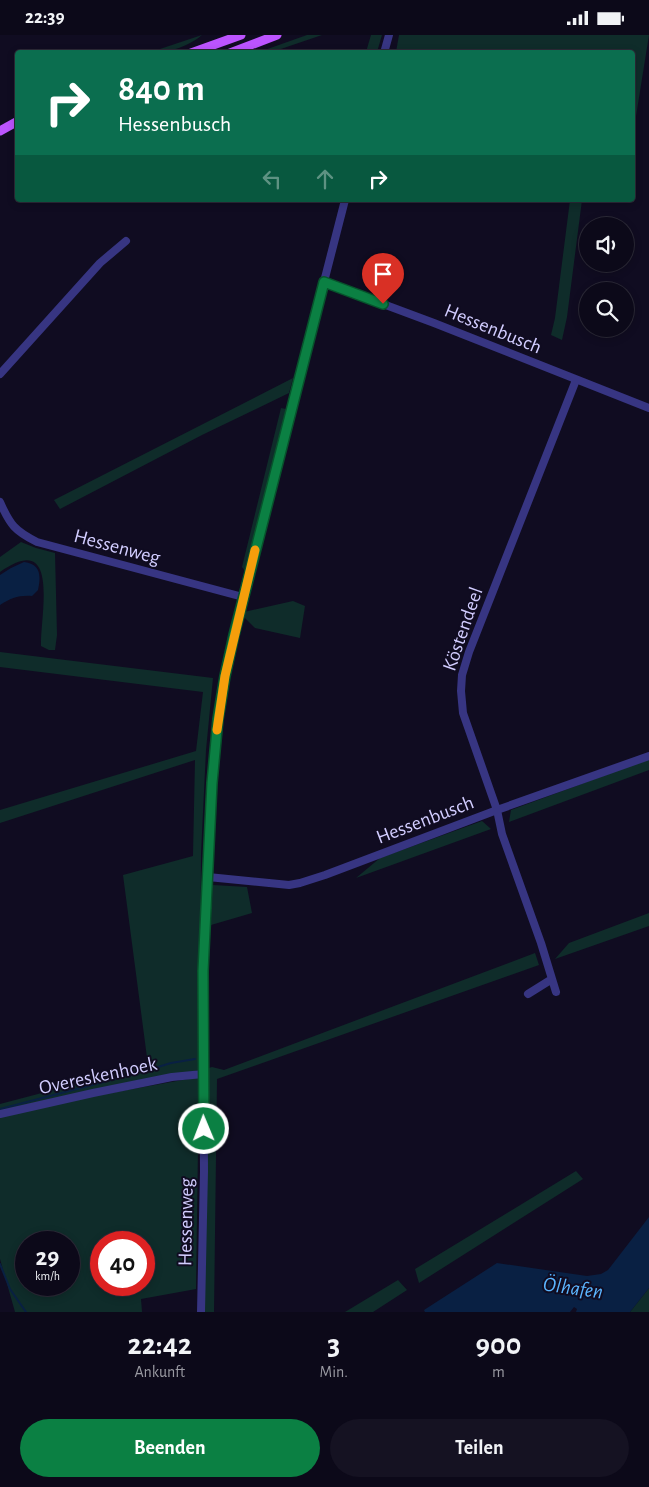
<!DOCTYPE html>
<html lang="de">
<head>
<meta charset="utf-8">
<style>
  body { margin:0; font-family:"Alegreya Sans",sans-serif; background:#151222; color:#f1f3f6; height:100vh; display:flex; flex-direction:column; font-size:19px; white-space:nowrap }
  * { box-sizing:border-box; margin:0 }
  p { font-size:16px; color:#9a9aa2 }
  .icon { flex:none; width:28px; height:28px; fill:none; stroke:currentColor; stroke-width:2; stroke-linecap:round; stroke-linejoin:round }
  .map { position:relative; height:1277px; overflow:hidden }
  .details { display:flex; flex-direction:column; background:#0c0919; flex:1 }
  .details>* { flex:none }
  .guide { position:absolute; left:15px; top:15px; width:620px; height:152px; border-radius:5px; box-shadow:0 2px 8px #0003,0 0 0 1px #2c2a38; background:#0b6e4f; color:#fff; overflow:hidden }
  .controls { position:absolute; left:579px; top:182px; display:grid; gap:10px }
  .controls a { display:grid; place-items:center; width:55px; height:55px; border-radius:50%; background:#0c0919; box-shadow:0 2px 8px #0003,0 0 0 1px #2c2a38; font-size:25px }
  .speed { position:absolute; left:15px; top:1196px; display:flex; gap:10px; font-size:25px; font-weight:700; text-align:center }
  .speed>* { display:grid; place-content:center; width:65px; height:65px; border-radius:50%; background:#0c0919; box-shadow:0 2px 8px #0003,0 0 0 1px #2c2a38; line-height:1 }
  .speed small { font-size:12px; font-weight:400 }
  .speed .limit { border:8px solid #d22; background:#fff; color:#111 }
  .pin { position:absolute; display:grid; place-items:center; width:42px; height:42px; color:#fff; margin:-51px -21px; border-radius:50% 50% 50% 0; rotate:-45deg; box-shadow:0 0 5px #0007 }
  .pin .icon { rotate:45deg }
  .me { position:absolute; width:55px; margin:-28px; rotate:359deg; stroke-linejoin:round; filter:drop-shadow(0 0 4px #0008) }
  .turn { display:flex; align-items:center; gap:18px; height:105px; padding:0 20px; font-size:22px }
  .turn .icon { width:65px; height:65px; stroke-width:2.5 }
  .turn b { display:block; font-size:35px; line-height:42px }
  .lanes { display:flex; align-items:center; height:48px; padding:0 20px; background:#0003; justify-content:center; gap:25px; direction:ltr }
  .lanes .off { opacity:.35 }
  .eta { display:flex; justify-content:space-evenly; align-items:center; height:85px; text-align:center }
  .eta b { font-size:30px; font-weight:700; line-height:35px }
  .cta { display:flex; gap:10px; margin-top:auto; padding:10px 20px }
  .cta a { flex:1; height:58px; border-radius:30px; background:#0b8043; color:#fff; font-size:20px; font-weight:700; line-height:58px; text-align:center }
  .cta a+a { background:#151222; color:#f1f3f6 }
  .status { display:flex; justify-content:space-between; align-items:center; height:35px; padding:0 25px; background:#0c0919; direction:ltr }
  .status svg { height:14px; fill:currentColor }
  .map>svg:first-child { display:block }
  .green { fill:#0f2c2a; fill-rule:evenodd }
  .water { fill:#092043 }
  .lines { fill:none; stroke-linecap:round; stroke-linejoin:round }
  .stream { stroke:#092043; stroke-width:2 }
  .minor { stroke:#373582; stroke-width:8 }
  .major { stroke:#bc54ff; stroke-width:9 }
  .route-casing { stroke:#07532c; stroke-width:12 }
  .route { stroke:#0b8043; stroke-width:9 }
  .slow { stroke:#f59e0b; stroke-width:9 }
  .labels { text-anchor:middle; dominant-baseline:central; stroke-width:4; stroke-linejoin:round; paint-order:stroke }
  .street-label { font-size:20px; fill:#d2cdff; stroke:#100c21 }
  .water-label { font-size:21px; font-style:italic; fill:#5bb5ff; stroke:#100c21 }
</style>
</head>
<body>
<div class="status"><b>22:39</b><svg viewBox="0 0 49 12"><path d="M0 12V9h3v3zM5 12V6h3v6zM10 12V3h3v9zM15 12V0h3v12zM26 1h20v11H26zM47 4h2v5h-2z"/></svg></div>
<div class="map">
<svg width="649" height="1277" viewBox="0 0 649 1277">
  <rect width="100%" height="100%" fill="#100c21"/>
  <!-- green -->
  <path class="green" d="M202,0c-14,12 -34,18 -51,17z
    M307,0h15l-50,17h-13z
    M371,0h11l-5,17h-11z
    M399,0h250l-16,100 -1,-82 -236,-1z
    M570,165h12l-15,117 -5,23 -11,-5 4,-17z
    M293,343l-4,15 -87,42 -142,74 -6,-9z
    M281,373l5,1 -41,162 -3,-4z
    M21,507l15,6 19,5 2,82 -2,15h-6l-8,-4c-1,-30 20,-117 -41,-74v-15z
    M293,566l12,5 -5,32 -45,-10 -12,-12 1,-4z
    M0,617l213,26 -7,72 -5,104 -1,216 -108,20 -92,21v-7l148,-39 -25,-190 70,-19 2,-96 -195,63v-13l196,-59 7,-59 -203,-25z
    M649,724v11l-140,52 2,-12z
    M482,786l9,8 -135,49 24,-20z
    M213,850l34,2 5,26 -41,12z
    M649,878v13l-94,33 14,-16z
    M535,918l4,12 -322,114 -3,233h-10l2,-243 6,-2 12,3z
    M199,1042l-3,212 -55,10 1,13h-127l-15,-53v-142l94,-21zM26,1208h43v42h-43zM101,1208h43v42h-43z
    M576,1136l7,8 -164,104 -4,-14z
    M398,1245l9,10 -34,22h-28z
    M649,1253v24h-19z"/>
  <!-- water -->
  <path class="water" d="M24,527c17,2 17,14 14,28l-6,6c-13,-1 -21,2 -32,9v-30l11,-7z
    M649,1182v71l-19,24h-54l1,-3 -3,-2 -4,5h-145l-1,-2 73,-47 90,13 14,-2 7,-4z"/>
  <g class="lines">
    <!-- stream -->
    <path class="stream" d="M145,1036l26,-8 24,-4
      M0,1074l138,-36
      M0,1229l10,25 16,23"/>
    <!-- minor -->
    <path class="minor" d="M384,18l5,-18
      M324,247l110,41 215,85
      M0,339l100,-111 26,-22
      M0,467c10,23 15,29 37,40l206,55
      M208,842l81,8 11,-2 25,-8 172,-65 152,-54
      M556,957l-15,-49 -39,-109 -5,-24 -34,-97 -2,-22 1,-16 7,-23 107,-272
      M528,959l24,-15
      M0,1079l93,-21 79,-16 31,-3
      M201,1277l3,-141 -1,-200 9,-188 6,-65 7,-42 18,-79 102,-397"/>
    <!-- major -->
    <path class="major" d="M191,18l50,-18
      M230,18l47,-18
      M0,96l18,-10"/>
  </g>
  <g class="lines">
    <defs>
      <path id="route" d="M204,1094l-1,-158 9,-188 6,-64 7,-43 9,-41 90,-353 59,22"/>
    </defs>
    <!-- route casing -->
    <use href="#route" class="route-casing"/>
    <!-- route -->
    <use href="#route" class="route"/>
    <!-- slow -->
    <path class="slow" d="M217,695l8,-54 30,-126"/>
  </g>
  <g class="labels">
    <!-- street labels -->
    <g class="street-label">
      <text transform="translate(493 294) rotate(22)">Hessenbusch</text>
      <text transform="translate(117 512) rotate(15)">Hessenweg</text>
      <text transform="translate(463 594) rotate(-71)">Köstendeel</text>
      <text transform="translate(425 785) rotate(-21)">Hessenbusch</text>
      <text transform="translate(98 1041) rotate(-12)">Overeskenhoek</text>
      <text transform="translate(186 1187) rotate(-89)">Hessenweg</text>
    </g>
    <!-- water labels -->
    <g class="water-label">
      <text transform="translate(573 1253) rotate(8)">Ölhafen</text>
    </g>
  </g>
</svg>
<div class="controls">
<a><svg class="icon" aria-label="sound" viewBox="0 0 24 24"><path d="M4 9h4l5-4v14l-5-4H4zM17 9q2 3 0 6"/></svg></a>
<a><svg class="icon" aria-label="search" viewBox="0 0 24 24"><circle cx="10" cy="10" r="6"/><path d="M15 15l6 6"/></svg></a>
</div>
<div class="speed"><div>29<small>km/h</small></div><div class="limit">40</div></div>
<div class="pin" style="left:383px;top:269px;background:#d93025"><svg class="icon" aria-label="arrive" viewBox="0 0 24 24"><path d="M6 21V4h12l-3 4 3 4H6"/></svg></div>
<svg class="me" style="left:204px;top:1094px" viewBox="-20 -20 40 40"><circle r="17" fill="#0b8043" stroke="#fff" stroke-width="3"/><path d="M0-11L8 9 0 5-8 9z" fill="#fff"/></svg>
<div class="guide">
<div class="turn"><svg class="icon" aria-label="right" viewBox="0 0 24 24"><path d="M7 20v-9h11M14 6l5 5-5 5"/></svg><div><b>840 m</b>Hessenbusch</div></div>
<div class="lanes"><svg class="icon off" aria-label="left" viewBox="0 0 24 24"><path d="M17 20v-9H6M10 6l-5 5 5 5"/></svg><svg class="icon off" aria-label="ahead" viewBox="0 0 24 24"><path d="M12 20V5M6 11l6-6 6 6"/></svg><svg class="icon" aria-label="right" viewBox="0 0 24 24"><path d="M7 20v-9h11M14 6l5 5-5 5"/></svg></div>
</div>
</div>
<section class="details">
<div class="eta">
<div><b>22:42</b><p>Ankunft</p></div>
<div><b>3</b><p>Min.</p></div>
<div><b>900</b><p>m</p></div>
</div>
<div class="cta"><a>Beenden</a><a>Teilen</a></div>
</section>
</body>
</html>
